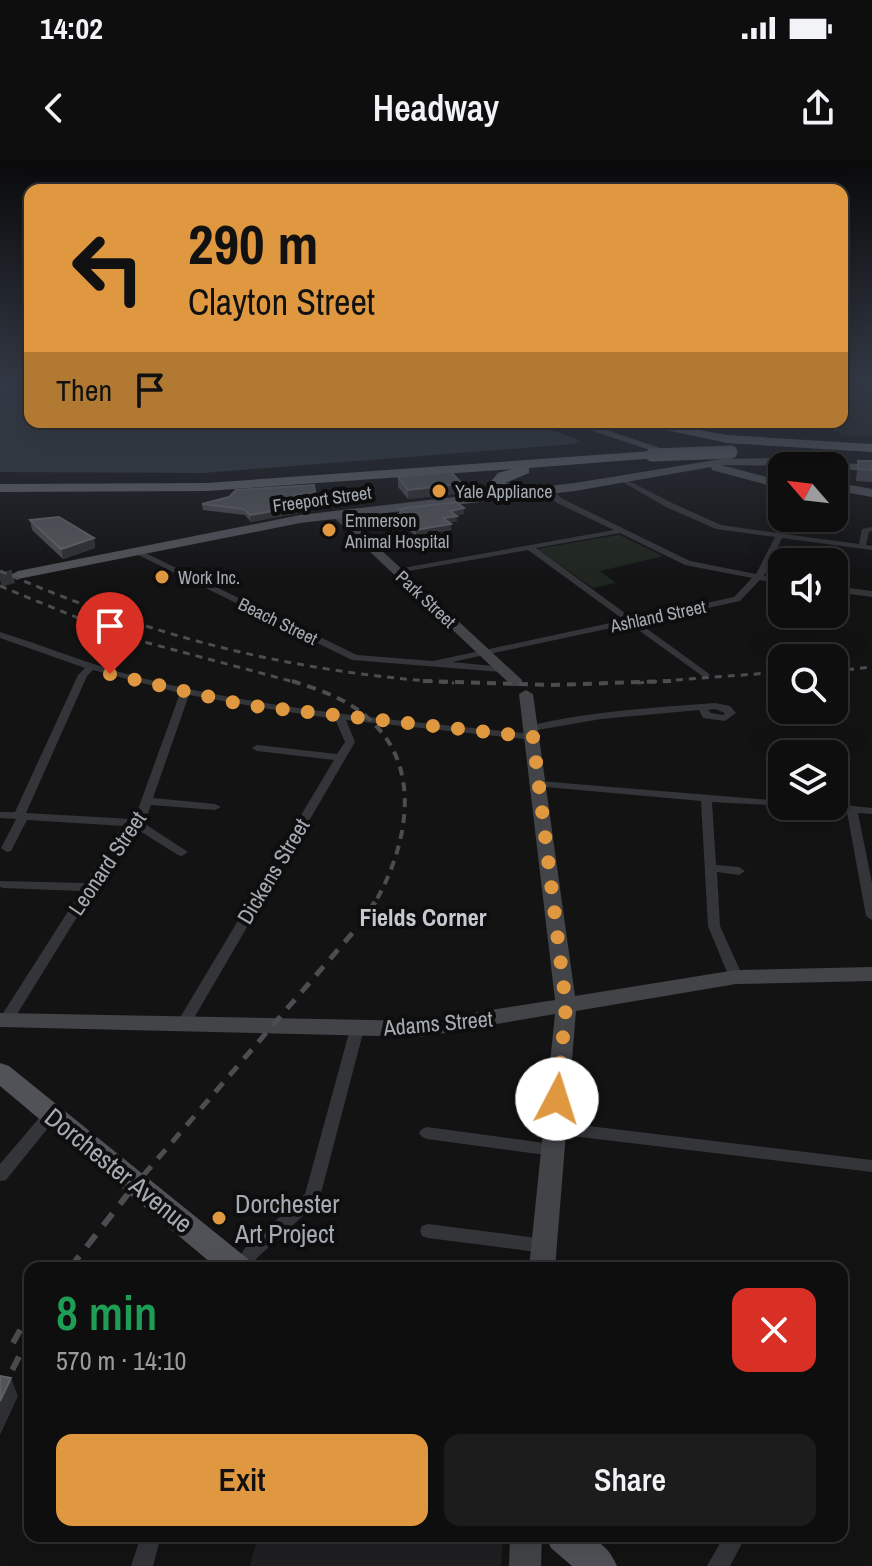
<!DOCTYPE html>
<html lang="en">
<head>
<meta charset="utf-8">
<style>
  body { margin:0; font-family:"Archivo Narrow",sans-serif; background:#1c1c1d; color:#f1f3f6; height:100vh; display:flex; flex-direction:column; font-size:30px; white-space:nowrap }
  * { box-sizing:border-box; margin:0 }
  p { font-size:26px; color:#9b9c9e }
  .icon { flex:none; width:44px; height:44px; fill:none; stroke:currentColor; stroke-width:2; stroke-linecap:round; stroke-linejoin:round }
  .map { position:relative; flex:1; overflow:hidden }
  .drawer { position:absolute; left:24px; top:1102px; width:824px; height:280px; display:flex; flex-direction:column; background:#0e0e0f; border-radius:16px; box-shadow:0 8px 32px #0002,0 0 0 2px #2e2e2f }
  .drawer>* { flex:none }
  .hud { position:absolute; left:24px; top:24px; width:824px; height:244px; border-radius:16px; box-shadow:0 8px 32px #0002,0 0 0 2px #2e2e2f; background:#df983f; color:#111; overflow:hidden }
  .needle { width:52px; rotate:298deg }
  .fabs { position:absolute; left:768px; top:292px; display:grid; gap:16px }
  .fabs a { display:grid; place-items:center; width:80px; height:80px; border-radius:16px; background:#0e0e0f; box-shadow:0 8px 32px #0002,0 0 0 2px #2e2e2f; font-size:40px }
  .pin { position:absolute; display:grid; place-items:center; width:68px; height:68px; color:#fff; margin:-82px -34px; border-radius:50% 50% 50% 0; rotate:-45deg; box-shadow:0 0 8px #0007 }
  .pin .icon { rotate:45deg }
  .me { position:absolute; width:88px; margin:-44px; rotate:5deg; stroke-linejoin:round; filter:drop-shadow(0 0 6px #0008) }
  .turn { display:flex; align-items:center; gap:28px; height:168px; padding:0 32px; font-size:36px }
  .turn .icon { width:104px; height:104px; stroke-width:2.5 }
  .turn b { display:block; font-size:56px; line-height:68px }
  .then { display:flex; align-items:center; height:76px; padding:0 32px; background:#0003; gap:16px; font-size:30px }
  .round { display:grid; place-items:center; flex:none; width:84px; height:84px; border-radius:16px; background:#1c1c1d }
  .summary { display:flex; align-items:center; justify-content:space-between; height:136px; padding:0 32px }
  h1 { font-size:48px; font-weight:600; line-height:60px; color:#1e9e55 }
  .primary-button { display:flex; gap:16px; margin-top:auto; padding:16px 32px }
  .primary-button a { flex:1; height:92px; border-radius:16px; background:#df983f; color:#111; font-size:32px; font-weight:600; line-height:92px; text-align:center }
  .primary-button a+a { background:#1c1c1d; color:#f1f3f6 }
  .status { display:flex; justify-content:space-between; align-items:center; height:56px; padding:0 40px; background:#0e0e0f; direction:ltr }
  .status svg { height:22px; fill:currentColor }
  header { display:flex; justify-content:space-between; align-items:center; height:104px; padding:0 32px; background:#0e0e0f; font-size:36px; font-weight:600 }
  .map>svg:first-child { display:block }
  .built { fill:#1f1f21 }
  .green { fill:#1f261f }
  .water { fill:#2d363b }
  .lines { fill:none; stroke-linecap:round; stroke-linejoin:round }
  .primary-tunnel { stroke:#303134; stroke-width:14; stroke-dasharray:14 7; stroke-linecap:butt }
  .street { fill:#343539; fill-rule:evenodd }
  .secondary { fill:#424448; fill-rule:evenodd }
  .primary { fill:#505257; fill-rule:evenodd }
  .highway { fill:#606469; fill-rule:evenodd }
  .rail-far3 { stroke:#4b4d51; stroke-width:3; stroke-dasharray:7 6; stroke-linecap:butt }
  .rail-far2 { stroke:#4b4d51; stroke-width:4; stroke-dasharray:9 7; stroke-linecap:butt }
  .rail-far1 { stroke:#4b4d51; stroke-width:5; stroke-dasharray:12 10; stroke-linecap:butt }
  .rail { stroke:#4b4d51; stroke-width:6; stroke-dasharray:15 12; stroke-linecap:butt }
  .highway-bridge { stroke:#606469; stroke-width:13 }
  .wall { fill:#494a4f }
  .shaded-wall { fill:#2f3033 }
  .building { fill:#535559; stroke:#606267; stroke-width:2 }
  .route { stroke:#df983f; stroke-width:14; stroke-dasharray:0 25.2 }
  .poi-dot { fill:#df983f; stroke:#0e0e0f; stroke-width:3 }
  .labels { text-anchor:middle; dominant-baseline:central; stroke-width:8; stroke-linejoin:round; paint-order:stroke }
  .far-poi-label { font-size:18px; fill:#a5abb3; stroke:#0e0e0f; text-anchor:start }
  .far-street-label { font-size:18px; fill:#a5abb3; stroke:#0e0e0f }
  .street-label { font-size:22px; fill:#a5abb3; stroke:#0e0e0f }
  .neighbourhood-label { font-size:24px; font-weight:bold; fill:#c6cad0; stroke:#0e0e0f }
  .near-street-label { font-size:26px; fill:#a5abb3; stroke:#0e0e0f }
  .near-poi-label { font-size:26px; fill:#a5abb3; stroke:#0e0e0f; text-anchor:start }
</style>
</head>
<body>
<div class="status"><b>14:02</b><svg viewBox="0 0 49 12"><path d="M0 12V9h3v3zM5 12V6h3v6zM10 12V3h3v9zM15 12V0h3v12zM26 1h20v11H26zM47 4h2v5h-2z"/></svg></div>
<header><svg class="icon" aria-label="back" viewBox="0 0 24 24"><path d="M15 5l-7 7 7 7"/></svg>Headway<svg class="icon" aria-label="share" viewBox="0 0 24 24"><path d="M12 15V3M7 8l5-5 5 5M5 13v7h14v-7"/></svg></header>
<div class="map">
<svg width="872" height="1406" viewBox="0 0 872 1406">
  <rect width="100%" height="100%" fill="#131314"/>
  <!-- built -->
  <path class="built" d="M842,221h30v54l-28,1 -23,-11 21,-3z
    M258,1376h245l-2,30h-251z"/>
  <!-- green -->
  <path class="green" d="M619,375l44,21 -63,15 16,12 -23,5 -56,-39z"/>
  <!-- water -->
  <path class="water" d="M0,221h30v41h498l52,18 -6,4 -371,29 -203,-1z"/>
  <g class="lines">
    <!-- primary-tunnel -->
    <path class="primary-tunnel" d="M0,420l18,-5"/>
    <!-- street -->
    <path class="street" d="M621,319h4l47,24 49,22 56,8 7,-15h8l-8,16 75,10 3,-15 10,-2v4l-3,1 -3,13 6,1v4l-90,-12 -18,38 18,4v4l-22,-4 -20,21 -101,22 69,50 2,2 -5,3 -75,-54 -178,38 52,5v4l-3,1 -149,-12 -224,-110 7,-2 222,107 76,6 191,-41 -96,-70 -131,23 -4,-2 4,-2 217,-39 -57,-27 -12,-10v-4h6l12,10 127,62 66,13 19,-37 -59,-8 -50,-22 -45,-26zM620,373l65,32 67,13 -18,19 -101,22 -97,-71z
      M834,426l38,5v6l-38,-5z
      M0,472c45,14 88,32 134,44 130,34 265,44 399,58l5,3 -5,3 -187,-20 9,22 -168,288h-10l-2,-4 159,-266 -77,-9 -5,-3 5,-3 80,9 8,-12 -10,-23 -72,-11 -74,-13 -36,103 62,6 6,3 -6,3 -64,-5 -4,11 -5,6 46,30 -6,4 -4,-1 -43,-27 -8,8 -116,188h-10l-1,-6 81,-127 -78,-3 -3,-1v-6l85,2 31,-49 8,-8 -97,-6 -16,31 -4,1 -6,-4 15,-29 -16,-1v-6h15l63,-137 7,-7 -85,-30zM93,510l87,23 -44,122 -5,4 -105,-6 61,-137z
      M715,543l15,3 6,7 -11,8 -22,-3 -4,-8 -98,9 -69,12 -5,-3 1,-2c62,-15 124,-18 187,-23zM715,549l10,4 -2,2 -12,-2 -3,-3z
      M539,621l243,20v5h4l-74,-4 4,63 23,2 6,4 -6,4 -22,-3 3,54 23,51 -2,3h-10l-2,-3 -21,-51 -7,-125 -166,-15 -1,-2 1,-2z
      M834,644l38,4v6l-14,-1 14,70v37l-6,-4 -19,-104 -34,-3 -6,-3h27z
      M357,864l5,1 2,4 -44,168 -2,5 -61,56 -6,10h-18l12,-20 60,-54 45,-165 2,-4z
      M51,948l5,2 3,4 -3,4 -50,62 -6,1v-17l46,-54z
      M555,962l317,38v12l-317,-38 -5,-2 -3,-4 3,-4z
      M427,967l126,17 6,2 2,4 -2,4 -6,2 -126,-17 -5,-2 -3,-4 3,-4z
      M428,1064l116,15 6,2 3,5 -3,5 -6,2 -116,-15 -6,-2 -2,-5 2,-5z
      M141,1376h20l-8,30h-22z
      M724,1376h22l-16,30h-23z"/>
    <!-- secondary -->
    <path class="secondary" d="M332,352h8l182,168v6h-10l-180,-170z
      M526,530l7,4 42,302 161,-26 136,-3v14l-136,3 -160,27 -21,257h-26l26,-254 -134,23 -421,-10v-14l421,8 134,-21 -36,-306z
      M510,1376h32l-1,30h-32z"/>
    <!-- primary -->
    <path class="primary" d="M566,262h16l102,34 -10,2z
      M772,298l100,7v6l-38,-2v-3l-113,-1 61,16v8l-70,-19 -1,-3 -136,24 -275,32 -282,56 -7,-4 7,-4 282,-56 275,-32 146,-24z
      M834,322l38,7v8l-38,-7z
      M0,903l9,3 239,193 4,9h-35l-217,-182z
      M546,1376c32,0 56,-5 71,30h-45l-21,-18z"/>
    <!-- highway -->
    <path class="highway" d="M629,262h26l72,13 145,9v8l-145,-9z
      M652,291l7,4 -2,3 -128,10v5l-24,10 31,6v6c-17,3 -34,0 -47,-11l9,-11 14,-4 -306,22 -206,1v-8l206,-1z"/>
    <!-- rail-far3 -->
    <path class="rail-far3" d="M0,411c153,66 288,101 454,112
      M0,426l122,50 176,47
      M834,511l38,-4
      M637,523l145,-11"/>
    <!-- rail-far2 -->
    <path class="rail-far2" d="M292,521c29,9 61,20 82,43 50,49 31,128 0,180
      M423,521l128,4 120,-4"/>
    <!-- rail-far1 -->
    <path class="rail-far1" d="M129,1032l232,-269 14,-21"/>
    <!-- rail -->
    <path class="rail" d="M70,1108l61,-78
      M13,1183l17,-31
      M0,1234l30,-59"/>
    <!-- highway-bridge -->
    <path class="highway-bridge" d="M652,295l79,-3"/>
  </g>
  <!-- wall -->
  <path class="wall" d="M858,301h14v21l-16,-1z
    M398,317l64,16 -54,6 -10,-12z
    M315,338l-13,2 6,5v6l-57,11 -6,-7 -42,-5 -1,-6z
    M399,349l65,5 -8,1 1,6 -8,2 2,1v6l-35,6 -19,-16v-6h2z
    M30,360l64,18 1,10 -32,11 -31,-29z"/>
  <!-- shaded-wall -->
  <path class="shaded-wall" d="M462,324v9l-54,6v-9z
    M315,332v6l-19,4 -1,-7z
    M308,345v6l-57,11 -1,-7z
    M464,348v6l-14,2v-5z
    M457,356v5l-14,3v-6z
    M451,364v6l-35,6v-6z
    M94,378l1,10 -32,11 -2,-10z
    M11,1218l7,18 -18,39v-34z"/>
  <!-- building -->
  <path class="building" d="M858,301h14v9l-14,-1z
    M451,312l11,12 -54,6 -10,-13z
    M314,325l1,7 -20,3 13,10 -58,10 -6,-6 -42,-5 27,-7 7,-7z
    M456,342l8,6 -14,3 7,5 -14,2 8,6 -35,6 -19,-16 8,-1 -6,-4z
    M59,357l35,21 -33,11 -31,-29z
    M0,1216l11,2 -11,23z"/>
  <!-- sky -->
  <linearGradient id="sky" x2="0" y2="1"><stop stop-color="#0a0a0b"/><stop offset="0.53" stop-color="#333945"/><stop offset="1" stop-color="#333945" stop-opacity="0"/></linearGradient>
  <rect width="872" height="418" fill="url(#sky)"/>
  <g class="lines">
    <!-- route -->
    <path class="route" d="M110,514l135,31 288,32 33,269 -9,93"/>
  </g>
  <!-- markers -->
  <g class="poi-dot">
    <circle cx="439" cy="331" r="8"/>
    <circle cx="329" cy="370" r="8"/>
    <circle cx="162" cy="417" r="8"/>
    <circle cx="219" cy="1058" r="8"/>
  </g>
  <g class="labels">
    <!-- far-poi labels -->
    <g class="far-poi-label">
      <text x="455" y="331">Yale Appliance</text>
      <text x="345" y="360">Emmerson<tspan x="345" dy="21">Animal Hospital</tspan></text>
      <text x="178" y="417">Work Inc.</text>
    </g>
    <!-- far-street labels -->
    <g class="far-street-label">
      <text transform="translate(322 339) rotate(-8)">Freeport Street</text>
      <text transform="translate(426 439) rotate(43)">Park Street</text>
      <text transform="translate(658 456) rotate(-12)">Ashland Street</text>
      <text transform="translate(278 461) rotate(26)">Beach Street</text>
    </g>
    <!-- street labels -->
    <g class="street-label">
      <text transform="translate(107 703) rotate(-56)">Leonard Street</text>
      <text transform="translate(273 711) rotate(-59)">Dickens Street</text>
      <text transform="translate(438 863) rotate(-5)">Adams Street</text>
    </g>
    <!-- neighbourhood labels -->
    <g class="neighbourhood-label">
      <text x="423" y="757">Fields Corner</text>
    </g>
    <!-- near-street labels -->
    <g class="near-street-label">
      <text transform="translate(119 1010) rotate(39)">Dorchester Avenue</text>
    </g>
    <!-- near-poi labels -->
    <g class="near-poi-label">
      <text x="235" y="1043">Dorchester<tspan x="235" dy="30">Art Project</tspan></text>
    </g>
  </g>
</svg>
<div class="fabs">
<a><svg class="needle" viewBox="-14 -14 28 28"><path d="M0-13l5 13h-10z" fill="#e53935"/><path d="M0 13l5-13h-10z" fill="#9b9c9e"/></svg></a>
<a><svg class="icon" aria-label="sound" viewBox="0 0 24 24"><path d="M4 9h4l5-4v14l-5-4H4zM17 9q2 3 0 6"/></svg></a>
<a><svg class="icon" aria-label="search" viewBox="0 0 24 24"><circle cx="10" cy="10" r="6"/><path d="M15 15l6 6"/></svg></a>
<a><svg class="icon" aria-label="layers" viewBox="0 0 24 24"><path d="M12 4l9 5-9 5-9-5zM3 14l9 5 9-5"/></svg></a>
</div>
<div class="pin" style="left:110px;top:514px;background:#d93025"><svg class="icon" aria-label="arrive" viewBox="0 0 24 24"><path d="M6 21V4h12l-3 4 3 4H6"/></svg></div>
<svg class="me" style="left:557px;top:939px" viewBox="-20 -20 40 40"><circle r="19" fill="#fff"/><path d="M0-13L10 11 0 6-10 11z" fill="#df983f"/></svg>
<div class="hud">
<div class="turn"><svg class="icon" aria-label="left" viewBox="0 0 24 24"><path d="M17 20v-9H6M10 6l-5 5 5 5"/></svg><div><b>290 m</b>Clayton Street</div></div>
<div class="then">Then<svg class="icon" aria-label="arrive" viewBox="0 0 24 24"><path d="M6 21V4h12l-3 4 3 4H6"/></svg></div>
</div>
<section class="drawer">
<div class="summary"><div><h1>8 min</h1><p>570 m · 14:10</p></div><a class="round" style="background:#d93025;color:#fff"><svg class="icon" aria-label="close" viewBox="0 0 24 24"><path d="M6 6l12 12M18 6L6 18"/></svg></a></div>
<div class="primary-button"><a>Exit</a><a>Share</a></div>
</section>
</div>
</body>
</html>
